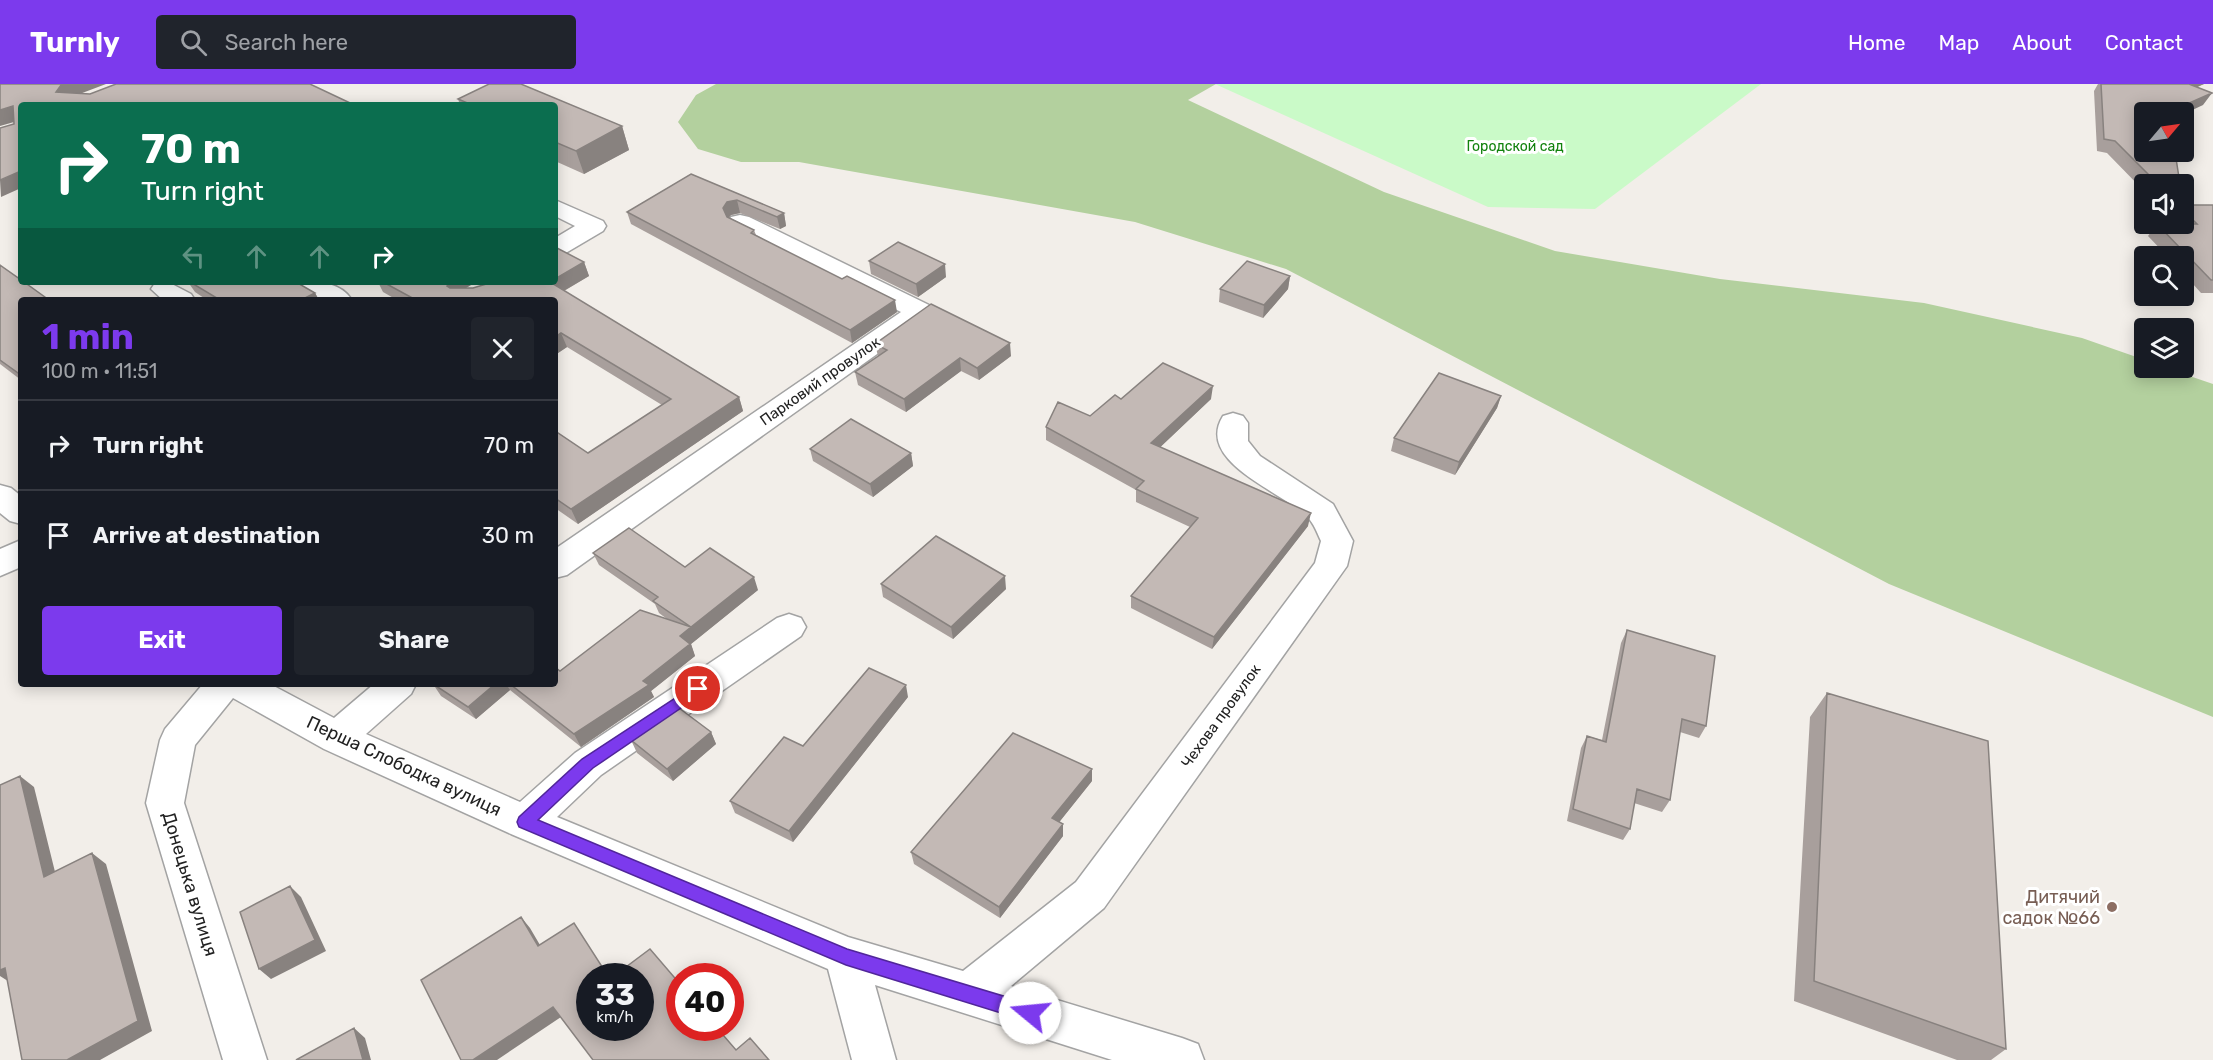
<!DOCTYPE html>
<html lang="en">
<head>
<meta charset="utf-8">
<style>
  body { margin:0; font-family:Rubik,sans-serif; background:#20242c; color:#f1f3f6; height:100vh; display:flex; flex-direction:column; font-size:22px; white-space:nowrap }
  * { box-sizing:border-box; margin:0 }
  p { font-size:20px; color:#9ea1a6 }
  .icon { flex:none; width:33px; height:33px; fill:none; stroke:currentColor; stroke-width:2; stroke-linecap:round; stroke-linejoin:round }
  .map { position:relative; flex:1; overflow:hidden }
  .sheet { position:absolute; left:18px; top:213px; width:540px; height:390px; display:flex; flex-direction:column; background:#171b24; border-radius:6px; box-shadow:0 3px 15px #0003 }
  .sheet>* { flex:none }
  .banner { position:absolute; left:18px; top:18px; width:540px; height:183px; border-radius:6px; box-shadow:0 3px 15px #0003; background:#0b6e4f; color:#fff; overflow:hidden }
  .needle { width:39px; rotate:61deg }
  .buttons { position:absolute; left:2134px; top:18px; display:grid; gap:12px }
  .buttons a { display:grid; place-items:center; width:60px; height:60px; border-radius:6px; background:#171b24; box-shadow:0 3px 15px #0003; font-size:30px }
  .speed { position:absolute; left:576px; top:879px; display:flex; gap:12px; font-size:30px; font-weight:700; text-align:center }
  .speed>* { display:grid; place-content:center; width:78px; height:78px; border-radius:50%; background:#171b24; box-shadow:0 3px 15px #0003; line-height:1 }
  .speed small { font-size:15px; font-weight:400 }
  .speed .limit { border:9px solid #d22; background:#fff; color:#111 }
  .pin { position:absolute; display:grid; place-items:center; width:51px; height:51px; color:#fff; margin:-26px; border:3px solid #fff; border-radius:50%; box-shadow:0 2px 6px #0007 }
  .me { position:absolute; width:66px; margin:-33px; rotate:287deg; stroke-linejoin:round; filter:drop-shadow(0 0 4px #0008) }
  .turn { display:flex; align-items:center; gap:21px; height:126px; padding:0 24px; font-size:27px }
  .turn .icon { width:78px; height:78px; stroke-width:2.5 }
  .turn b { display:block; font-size:42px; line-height:51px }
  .lanes { display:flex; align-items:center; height:57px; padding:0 24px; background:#0003; justify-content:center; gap:30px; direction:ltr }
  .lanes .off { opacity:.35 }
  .round { display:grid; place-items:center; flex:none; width:63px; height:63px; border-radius:6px; background:#20242c }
  .overview { display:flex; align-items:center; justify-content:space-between; height:102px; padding:0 24px }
  h1 { font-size:36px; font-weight:700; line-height:45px; color:#7c3aed }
  .action { display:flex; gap:12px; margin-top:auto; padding:12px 24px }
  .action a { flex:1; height:69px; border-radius:6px; background:#7c3aed; color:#fff; font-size:24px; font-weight:700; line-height:69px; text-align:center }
  .action a+a { background:#20242c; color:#f1f3f6 }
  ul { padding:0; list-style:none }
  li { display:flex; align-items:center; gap:18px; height:90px; padding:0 24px; border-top:2px solid #363941 }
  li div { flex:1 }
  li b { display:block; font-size:22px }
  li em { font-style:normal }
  header { display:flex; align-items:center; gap:36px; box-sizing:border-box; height:84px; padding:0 30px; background:#7c3aed; color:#fff }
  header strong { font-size:28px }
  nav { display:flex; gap:33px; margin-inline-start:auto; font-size:21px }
  .search { width:420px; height:54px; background:#20242c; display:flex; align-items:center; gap:15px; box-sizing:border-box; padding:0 21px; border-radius:6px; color:#9ea1a6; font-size:22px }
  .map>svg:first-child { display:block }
  .forest { fill:#b3d09e }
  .park { fill:#cafac8 }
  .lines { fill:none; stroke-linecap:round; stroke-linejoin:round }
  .minor-casing { stroke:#a3a3a3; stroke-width:3 }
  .minor { fill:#fff; fill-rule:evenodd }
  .wall { fill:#a89f9c }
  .shaded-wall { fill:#88827f }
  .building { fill:#c3b9b5; stroke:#88827f; stroke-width:1.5 }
  .route { fill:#7c3aed; stroke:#51269a; stroke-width:1.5 }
  .education-dot { fill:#8d6e63; stroke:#fff; stroke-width:2 }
  .labels { text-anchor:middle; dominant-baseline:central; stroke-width:6; stroke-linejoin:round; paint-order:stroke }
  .far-park-label { font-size:14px; fill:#11820d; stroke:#fff }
  .street-label { font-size:15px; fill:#222; stroke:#fff }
  .near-street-label { font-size:18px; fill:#222; stroke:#fff }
  .near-education-label { font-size:18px; fill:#785e54; stroke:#fff; text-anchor:end }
</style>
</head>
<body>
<header>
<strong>Turnly</strong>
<div class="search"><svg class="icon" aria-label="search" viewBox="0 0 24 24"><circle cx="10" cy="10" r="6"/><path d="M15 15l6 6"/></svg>Search here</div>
<nav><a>Home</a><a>Map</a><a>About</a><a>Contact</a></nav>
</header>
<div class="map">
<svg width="2213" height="976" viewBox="0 0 2213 976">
  <rect width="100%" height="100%" fill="#f2eee9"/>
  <!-- forest -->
  <path class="forest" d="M716,0h500l-28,16 196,92 171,59 165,28 204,24 158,35 63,22v8h21l47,16v333l-324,-133 -603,-315 -151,-47 -336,-60h-58l-43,-13 -20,-27 18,-27z"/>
  <!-- park -->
  <path class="park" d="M1215,0h546l-166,125 -107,-2z"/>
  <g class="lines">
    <defs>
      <path id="minor" d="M555,116l48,21 3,5 -3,5 -39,23 -9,3v-19l20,-12 -20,-10z
        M740,131l9,2 180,88 4,6 -4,6 -362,258 -12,3v-29l346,-237 -170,-85 -3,-5 3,-5z
        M168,198l23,12 4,6h-32l-12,-11 4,-6z
        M294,198c21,0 45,-2 58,18 -21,0 -44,2 -58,-18z
        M1233,329l10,3 5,7v18l12,15 73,48 20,37 -6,25 -243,342 -93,78 171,52 16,6 6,16h-92l-237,-75 21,75h-44l-24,-91 -317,-135 -187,-85 -91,-51 -38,47 -11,58 83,257h-44l-77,-257 14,-63 5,-11 38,-45h67l64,34 40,-34h42l-5,10 -45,40 154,68 55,-49 202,-135 12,-4 12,4 5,9 -5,9 -200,139 -44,42 291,120 115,34 113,-89 239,-319 6,-22c-3,-6 -6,-15 -11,-21 -20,-26 -117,-56 -87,-104z
        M0,401l11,3 10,8v28l-11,-3 -10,-8z
        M21,456v27l-21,9v-27z"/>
    </defs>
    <!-- minor casing -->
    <use href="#minor" class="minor-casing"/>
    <!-- minor -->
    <use href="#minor" class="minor"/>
  </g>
  <!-- wall -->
  <path class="wall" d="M489,0h32l101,42 7,24 -45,24 -29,-13v-56h-95l-2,-6z
    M2098,0h106l-7,3 6,18 -58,7 35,72h-35v8l-38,-39 -10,-2 -3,-60z
    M691,90l93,39 2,13 -6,3 -40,-16 -9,2 -2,2 25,13 2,5 141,77 -45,31 -221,-119 -4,-12z
    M2184,121h29v88h-12l-17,-19v-18h-17l-19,-20 9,-12h27z
    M869,177l77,16 -28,20 -47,-23z
    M584,178l5,14 -25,15 175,106 4,14 -165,113 -23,-16v-77l33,22 74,-48 -95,-58 -12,8v-55h-158l-14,-8 -5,-10h98l-10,6h7z
    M0,181l21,35v80l-21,-16z
    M1290,192l-2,13 -25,29 -44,-16 1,-13z
    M188,198h108l19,11 4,7h-112l-12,-8z
    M875,260l136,12 -32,24 -18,-9 -55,41 -48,-27 -3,-13 23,-16z
    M1501,312l-4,12 -42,67 -64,-24 3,-13z
    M1121,315h90l-51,48 148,79 -96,123 -81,-41v-12l59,-69 -54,-25v-12l-90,-50v-13l44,-11z
    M810,365l101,4 2,13 -40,31 -60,-36z
    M593,469l92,14 73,23 -67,54 4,12 -44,35 3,6 -73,50 -71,-57 -34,29 -35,-23 -8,-12h122l5,-13 107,-52 -8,-6 -4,-9 -56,-39z
    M881,500l125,5 -53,50 -70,-42z
    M1627,546l79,96 -7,12 -19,-6 -10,68 -8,12 -28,-9 -4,26 -7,11 -56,-19 14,-73 6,-12 15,4 19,-97z
    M1827,609l179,356 -15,11h-34l-163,-59 16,-284z
    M908,613l-115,145 -58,-29 -5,-12 73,-55z
    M711,648l5,12 -43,37 -36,-28 -6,-13z
    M1092,697l-33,41 4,14 -63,82 -86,-54 -3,-12z"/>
  <!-- shaded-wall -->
  <path class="shaded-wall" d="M63,0h43l-37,14 -13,-6 5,-7z
    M2186,0h18l-25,11z
    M2212,9l-9,12 -19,9v-2h-15z
    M13,22l8,14 -21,6v-16z
    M622,42l7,24 -45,24 -8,-23z
    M21,87v17l-20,9 -1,-17z
    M737,116l3,13 -9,2 -5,6 -3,-13 4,-6z
    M784,129l2,13 -6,3 -3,-12z
    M584,178l5,14 -34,20 -5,-14h5v-3z
    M945,180l1,13 -28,20 -2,-13z
    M1290,192l-2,13 -25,29 1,-13z
    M450,198h26l-17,10 -5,8 -7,-14z
    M315,209l4,7h-18z
    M895,216l2,12 -45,31 -2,-13z
    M561,249l6,14 -12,8v-18z
    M1010,259l1,13 -32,24 -2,-12z
    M960,274l1,13 -55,41 -2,-13z
    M1213,302l-2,13 -60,57v-13z
    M1501,312l-4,12 -42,67 4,-13z
    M739,313l4,14 -165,113 -7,-15z
    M911,369l2,13 -40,31 -3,-13z
    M1311,429l-3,13 -96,123 2,-12z
    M1005,492l1,13 -53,50 -2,-12z
    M754,493l4,13 -62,50 -5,-13z
    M691,543l5,13 -5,4 4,12 -44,35 3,6 -73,50 -7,-13 69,-53 37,-45z
    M495,600h11l4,6 -34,29 -8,-12z
    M906,601l2,12 -115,145 -4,-11z
    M711,648l5,12 -43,37 -6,-12z
    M1092,685v12l-39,49 -1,-12z
    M20,692l14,11 25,101 -15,-11z
    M1063,740v12l-63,82 -1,-11z
    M92,769l14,11 46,167 -52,29h-33z
    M290,802l11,11 25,54 -55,28 -12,-10z
    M521,833l9,11 17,29 -9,-11z
    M5,884l6,15 -11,-7v-6z
    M553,923l8,10 -64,43h-24z
    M354,944l11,10 6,22h-8z"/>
  <!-- building -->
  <path class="building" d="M0,0h63l-2,1 -5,7 34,2 26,-10h194l38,18 -8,3h-319v66l-21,9v-52l14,-4 -1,-18 -13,4z
    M489,0h32l101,42 -46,25 -21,-9v-37h-83l-14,-6z
    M2101,0h88l23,9 -43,19h-24v40h30l5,32h-22l-43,-43 -11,-2z
    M691,90l93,39 -7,4 -40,-17 -10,2 -4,6 4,9 27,13 -3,3 91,46 5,-3 48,24 -45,30 -223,-118z
    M2184,121h29v75h-2l-54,-56h40l-13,-13z
    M898,158l47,22 -29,20 -47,-23z
    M555,163l29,15 -29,17z
    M1247,177l43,15 -26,29 -44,-16z
    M0,181l21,15v2h3l25,18h-28v75l-21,-15z
    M190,198h106l19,11 -14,7h-81z
    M383,198h67l-3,4 3,2h23l20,-6h58h-1l189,115 -168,112 -16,-11v-67l33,22 83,-54 -110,-66 -6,4v-37h-139z
    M931,220l79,39 -33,25 -17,-10 -56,41 -49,-27 32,-22 -12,-6z
    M1163,279l50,23 -62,57 160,70 -97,124 -83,-41 67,-78 -62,-29 8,-8 -98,-54 12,-25 32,14 25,-21 6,4z
    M1439,289l62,23 -42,66 -65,-24z
    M851,335l60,34 -41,31 -60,-35z
    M629,444l56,39 25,-19 44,29 -63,50 -38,-26 5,-4 -65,-44z
    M936,452l69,40 -54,51 -70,-43z
    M640,526l51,17 -11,9 10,8 -47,37 6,4 -75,49 -64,-50h45v-17l5,4z
    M1627,546l88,26 -9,70 -24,-7 -12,81 -33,-11 -7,40 -57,-20 14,-73 19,6z
    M869,584l37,17 -117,146 -59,-30 54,-64 19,9z
    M433,600h62l-27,23z
    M1827,609l161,48 18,308 -192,-68z
    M679,624l32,24 -44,37 -36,-29z
    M1013,649l79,36 -40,49 11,6 -64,83 -88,-55z
    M20,692l24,101 48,-24 46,168 -71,39h-45l-17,-92 -5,2v-185z
    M290,802l25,54 -56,29 -19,-57z
    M521,833l17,29 36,-23 34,53h-18v52h50v-52h-26l36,-27 30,35v44h37l19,22 14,-12 19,22h-176l-40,-53 -80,53h-12l-40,-80z
    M354,944l9,32h-67z"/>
  <!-- route -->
  <path class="route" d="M698,599l5,2 2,4 -2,4 -110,75 -55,52 309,129 183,55 6,3 3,6 -3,6 -6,3 -184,-57 -327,-138 -2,-5 2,-5 63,-58z"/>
  <!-- markers -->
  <circle class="education-dot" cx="2112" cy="823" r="6"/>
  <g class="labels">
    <!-- far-park labels -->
    <g class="far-park-label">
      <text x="1515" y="62">Городской сад</text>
    </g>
    <!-- street labels -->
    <g class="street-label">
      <text transform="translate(820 297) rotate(-35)">Парковий провулок</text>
      <text transform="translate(1221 632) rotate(-54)">Чехова провулок</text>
    </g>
    <!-- near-street labels -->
    <g class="near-street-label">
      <text transform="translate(404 682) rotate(25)">Перша Слободка вулиця</text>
      <text transform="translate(190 800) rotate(73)">Донецька вулиця</text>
    </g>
    <!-- near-education labels -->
    <g class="near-education-label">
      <text x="2100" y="813">Дитячий<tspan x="2100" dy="21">садок №66</tspan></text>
    </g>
  </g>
</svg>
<div class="buttons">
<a><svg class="needle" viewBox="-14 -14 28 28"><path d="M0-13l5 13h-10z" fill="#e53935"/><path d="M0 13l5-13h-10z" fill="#9ea1a6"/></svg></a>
<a><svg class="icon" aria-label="sound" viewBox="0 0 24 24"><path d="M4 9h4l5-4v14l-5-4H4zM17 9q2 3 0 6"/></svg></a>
<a><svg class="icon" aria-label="search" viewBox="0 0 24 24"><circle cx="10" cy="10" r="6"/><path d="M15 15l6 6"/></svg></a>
<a><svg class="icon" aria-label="layers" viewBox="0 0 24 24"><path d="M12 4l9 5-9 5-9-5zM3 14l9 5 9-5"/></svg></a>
</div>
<div class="speed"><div>33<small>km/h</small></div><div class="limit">40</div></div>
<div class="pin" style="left:698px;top:605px;background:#d93025"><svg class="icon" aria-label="arrive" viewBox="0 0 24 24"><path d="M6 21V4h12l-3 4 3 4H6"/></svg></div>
<svg class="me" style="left:1030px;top:929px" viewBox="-20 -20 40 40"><circle r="19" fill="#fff"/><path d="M0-13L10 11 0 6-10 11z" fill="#7c3aed"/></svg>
<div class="banner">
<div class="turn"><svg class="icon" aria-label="right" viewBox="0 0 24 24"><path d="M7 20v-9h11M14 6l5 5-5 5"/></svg><div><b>70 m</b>Turn right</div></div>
<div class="lanes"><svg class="icon off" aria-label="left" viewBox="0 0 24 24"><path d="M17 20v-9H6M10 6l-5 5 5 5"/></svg><svg class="icon off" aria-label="ahead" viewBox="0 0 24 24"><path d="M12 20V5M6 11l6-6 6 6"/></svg><svg class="icon off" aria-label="ahead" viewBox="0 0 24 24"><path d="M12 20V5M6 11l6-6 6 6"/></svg><svg class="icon" aria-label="right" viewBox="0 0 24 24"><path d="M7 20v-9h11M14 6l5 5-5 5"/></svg></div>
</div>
<section class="sheet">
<div class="overview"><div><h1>1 min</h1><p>100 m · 11:51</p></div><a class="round"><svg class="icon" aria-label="close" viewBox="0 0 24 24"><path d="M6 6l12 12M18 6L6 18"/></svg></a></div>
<ul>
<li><svg class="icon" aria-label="right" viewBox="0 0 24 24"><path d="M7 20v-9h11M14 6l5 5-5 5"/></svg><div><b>Turn right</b></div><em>70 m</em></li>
<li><svg class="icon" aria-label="arrive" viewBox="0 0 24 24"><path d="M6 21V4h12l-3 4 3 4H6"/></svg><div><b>Arrive at destination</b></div><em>30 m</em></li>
</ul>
<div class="action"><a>Exit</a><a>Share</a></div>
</section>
</div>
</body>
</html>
